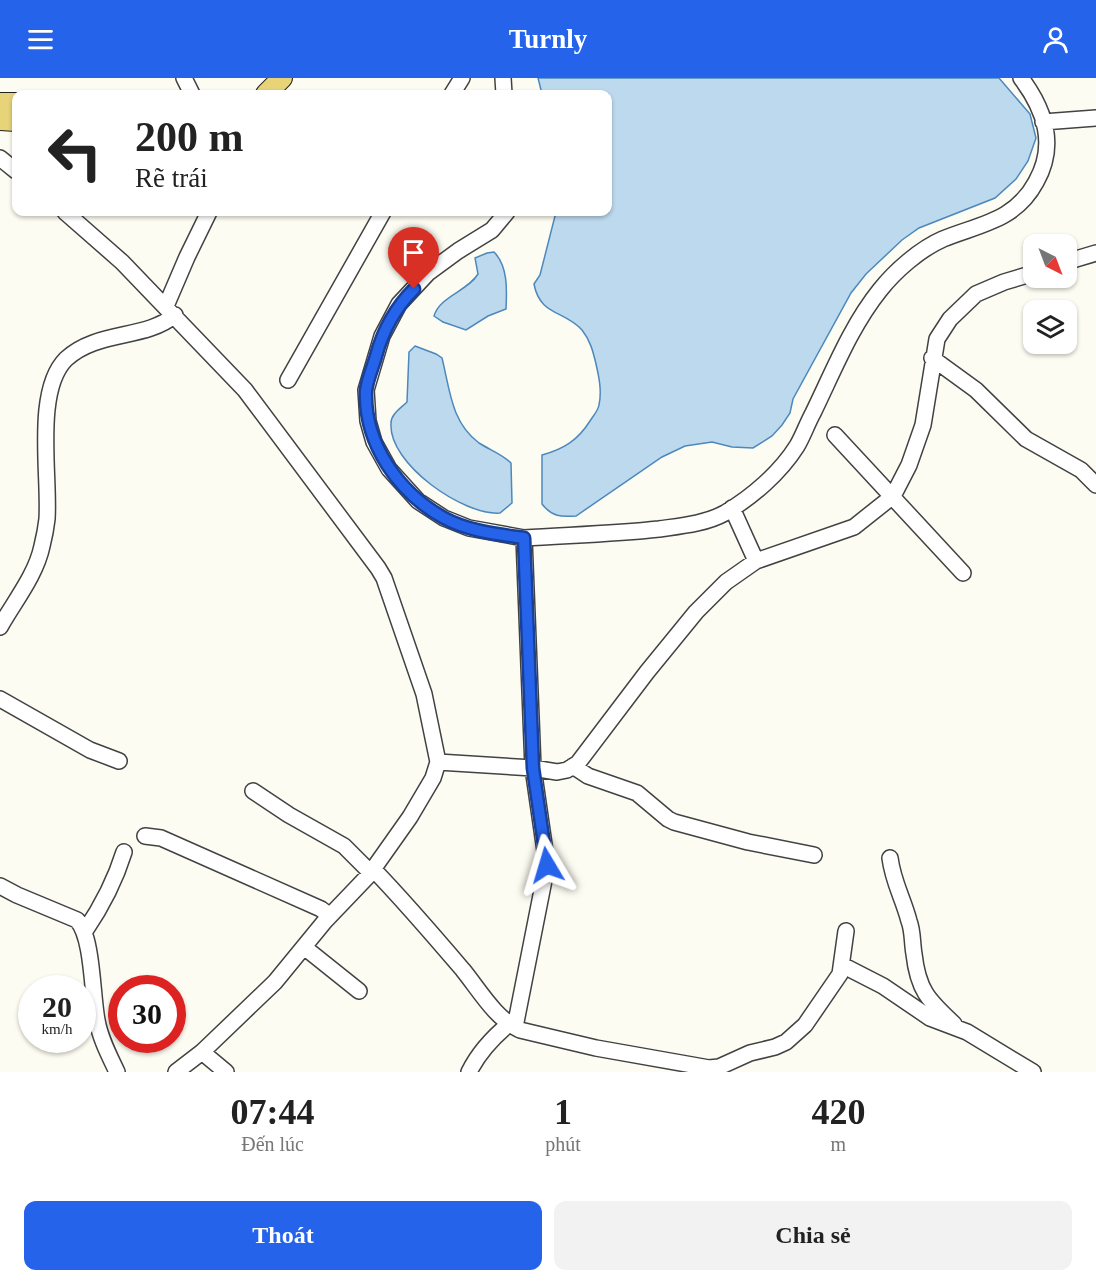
<!DOCTYPE html>
<html lang="vi">
<head>
<meta charset="utf-8">
<style>
  body { margin:0; font-family:"Times New Roman",serif; background:#f2f2f2; color:#222; height:100vh; display:flex; flex-direction:column; font-size:22px; white-space:nowrap }
  * { box-sizing:border-box; margin:0 }
  p { font-size:20px; color:#767676 }
  .icon { flex:none; width:33px; height:33px; fill:none; stroke:currentColor; stroke-width:2; stroke-linecap:round; stroke-linejoin:round }
  .map { position:relative; height:994px; overflow:hidden }
  .panel { display:flex; flex-direction:column; background:#fff; flex:1 }
  .panel>* { flex:none }
  .guide { position:absolute; left:12px; top:12px; width:600px; height:126px; border-radius:12px; box-shadow:0 2px 4px #0004; background:#fff; color:#222; overflow:hidden }
  .needle { width:39px; rotate:138deg }
  .tools { position:absolute; left:1023px; top:156px; display:grid; gap:12px }
  .tools a { display:grid; place-items:center; width:54px; height:54px; border-radius:12px; background:#fff; box-shadow:0 2px 4px #0004; font-size:30px }
  .speed { position:absolute; left:18px; top:897px; display:flex; gap:12px; font-size:30px; font-weight:700; text-align:center }
  .speed>* { display:grid; place-content:center; width:78px; height:78px; border-radius:50%; background:#fff; box-shadow:0 2px 4px #0004; line-height:1 }
  .speed small { font-size:15px; font-weight:400 }
  .speed .limit { border:9px solid #d22; background:#fff; color:#111 }
  .pin { position:absolute; display:grid; place-items:center; width:51px; height:51px; color:#fff; margin:-62px -26px; border-radius:50% 50% 50% 0; rotate:-45deg; box-shadow:0 0 6px #0007 }
  .pin .icon { rotate:45deg }
  .me { position:absolute; width:66px; margin:-33px; rotate:353deg; stroke-linejoin:round; filter:drop-shadow(0 0 4px #0008) }
  .turn { display:flex; align-items:center; gap:21px; height:126px; padding:0 24px; font-size:27px }
  .turn .icon { width:78px; height:78px; stroke-width:2.5 }
  .turn b { display:block; font-size:42px; line-height:51px }
  .eta { display:flex; justify-content:space-evenly; align-items:center; height:102px; text-align:center }
  .eta b { font-size:36px; font-weight:700; line-height:42px }
  .primary-button { display:flex; gap:12px; margin-top:auto; padding:12px 24px }
  .primary-button a { flex:1; height:69px; border-radius:12px; background:#2563eb; color:#fff; font-size:24px; font-weight:700; line-height:69px; text-align:center }
  .primary-button a+a { background:#f2f2f2; color:#222 }
  header { display:flex; justify-content:space-between; align-items:center; height:78px; padding:0 24px; background:#2563eb; color:#fff; font-size:27px; font-weight:700 }
  .map>svg:first-child { display:block }
  .water { fill:#bdd9ee; stroke:#4d88bc; stroke-width:1.5 }
  .lines { fill:none; stroke-linecap:round; stroke-linejoin:round }
  .minor-casing { stroke:#424242; stroke-width:18 }
  .major-casing { stroke:#202020; stroke-width:22 }
  .minor { stroke:#fff; stroke-width:15 }
  .major { stroke:#e7d378; stroke-width:20 }
  .route-casing { stroke:#184099; stroke-width:15 }
  .route { stroke:#2563eb; stroke-width:10 }
</style>
</head>
<body>
<header><svg class="icon" aria-label="menu" viewBox="0 0 24 24"><path d="M4 6h16M4 12h16M4 18h16"/></svg>Turnly<svg class="icon" aria-label="person" viewBox="0 0 24 24"><circle cx="12" cy="8" r="4"/><path d="M4 21q1-7 8-7t8 7"/></svg></header>
<div class="map">
<svg width="1096" height="994" viewBox="0 0 1096 994">
  <rect width="100%" height="100%" fill="#fdfcf2"/>
  <!-- water -->
  <path class="water" d="M538,0h461l31,36 6,24 -8,23 -12,18 -21,19 -76,30 -17,12 -36,34 -15,19 -58,106 -3,14 -8,12 -10,11 -19,12 -21,-1 -20,-5 -27,4 -23,11 -86,59c-15,1 -24,1 -34,-12v-49c22,-6 36,-15 48,-34 3,-5 8,-10 9,-16 3,-14 0,-28 -3,-41 -3,-13 -6,-24 -14,-34 -18,-20 -42,-14 -48,-46l6,-9 16,-63h52v-118h-66z
    M494,174c14,14 13,38 12,57l-18,7 -22,14 -23,-8 -9,-6c6,-20 34,-25 44,-42l-3,-16 12,-5z
    M415,268l21,8 6,4c8,32 9,64 37,85 11,7 23,11 32,20l1,40 -12,10c-36,3 -112,-49 -109,-90 0,-9 10,-15 16,-21l2,-50z"/>
  <g class="lines">
    <defs>
      <path id="minor" d="M184,0l8,16
        M503,0l1,16
        M452,16l10,-16
        M1043,44l53,-4
        M0,80l16,13
        M65,134l57,50 123,128 133,178 6,10 40,116 14,68 -5,16 -23,39 -41,58 -44,46 -50,61 -73,70 -26,20
        M507,134l-15,18 -34,21 -30,22 -29,31 -17,32 -16,54 2,31 6,21 15,27 29,32 26,17 25,10 55,10 9,230 14,97 -32,162
        M1066,184l30,-9
        M166,228l21,-49 22,-45
        M932,280l44,32 50,49 55,31 15,15
        M288,302l95,-168
        M835,357l128,138
        M732,430l24,53
        M524,460c45,-3 90,-4 135,-9 21,-3 46,-5 66,-16 27,-16 55,-40 72,-67 6,-10 10,-22 16,-33 20,-41 38,-87 67,-123 15,-19 40,-41 63,-51 37,-15 72,-18 93,-57 21,-37 9,-72 -15,-104
        M0,549c14,-25 36,-52 42,-81 2,-8 4,-18 5,-27 3,-43 -13,-128 19,-160 31,-29 79,-19 109,-44
        M0,621l90,51 29,11
        M438,684l95,6 24,4 10,-2 11,-7 69,-91 49,-60 30,-30 30,-21 98,-34 39,-31 16,-31 14,-40 14,-86 13,-20 26,-25 28,-12 30,-9
        M573,688l15,10 49,17 31,26 6,3 74,20 66,13
        M253,713l36,24 55,31 27,27
        M145,758l16,2 160,71 9,7
        M890,780c3,24 13,40 19,63 4,10 3,22 5,33 4,36 14,46 40,70
        M374,792c31,32 60,66 89,100 17,21 32,48 57,60l76,18 113,20 10,-1 31,-14 25,-6 11,-5 19,-17 35,-51 6,-43
        M0,808l17,9 60,25c16,17 15,75 20,100 3,18 12,35 20,52
        M85,853c17,-25 30,-50 39,-79
        M304,869l55,44
        M842,887l41,21 47,32 37,14 66,40
        M202,974l24,20
        M469,994c10,-20 23,-34 40,-48"/>
      <path id="major" d="M266,16l16,-16
        M0,25h16
        M0,42l16,1"/>
    </defs>
    <!-- minor casing -->
    <use href="#minor" class="minor-casing"/>
    <!-- major casing -->
    <use href="#major" class="major-casing"/>
    <!-- minor -->
    <use href="#minor" class="minor"/>
    <!-- major -->
    <use href="#major" class="major"/>
  </g>
  <g class="lines">
    <defs>
      <path id="route" d="M414,211c-19,19 -31,41 -38,67 -3,11 -9,24 -10,35 -2,53 33,102 78,127 24,13 52,16 80,20l9,230 14,97"/>
    </defs>
    <!-- route casing -->
    <use href="#route" class="route-casing"/>
    <!-- route -->
    <use href="#route" class="route"/>
  </g>
</svg>
<div class="tools">
<a><svg class="needle" viewBox="-14 -14 28 28"><path d="M0-13l5 13h-10z" fill="#e53935"/><path d="M0 13l5-13h-10z" fill="#767676"/></svg></a>
<a><svg class="icon" aria-label="layers" viewBox="0 0 24 24"><path d="M12 4l9 5-9 5-9-5zM3 14l9 5 9-5"/></svg></a>
</div>
<div class="speed"><div>20<small>km/h</small></div><div class="limit">30</div></div>
<div class="pin" style="left:414px;top:211px;background:#d93025"><svg class="icon" aria-label="arrive" viewBox="0 0 24 24"><path d="M6 21V4h12l-3 4 3 4H6"/></svg></div>
<svg class="me" style="left:547px;top:787px" viewBox="-20 -20 40 40"><path d="M0-17L14 15 0 8-14 15z" fill="#2563eb" stroke="#fff" stroke-width="4"/></svg>
<div class="guide">
<div class="turn"><svg class="icon" aria-label="left" viewBox="0 0 24 24"><path d="M17 20v-9H6M10 6l-5 5 5 5"/></svg><div><b>200 m</b>Rẽ trái</div></div>
</div>
</div>
<section class="panel">
<div class="eta">
<div><b>07:44</b><p>Đến lúc</p></div>
<div><b>1</b><p>phút</p></div>
<div><b>420</b><p>m</p></div>
</div>
<div class="primary-button"><a>Thoát</a><a>Chia sẻ</a></div>
</section>
</body>
</html>
